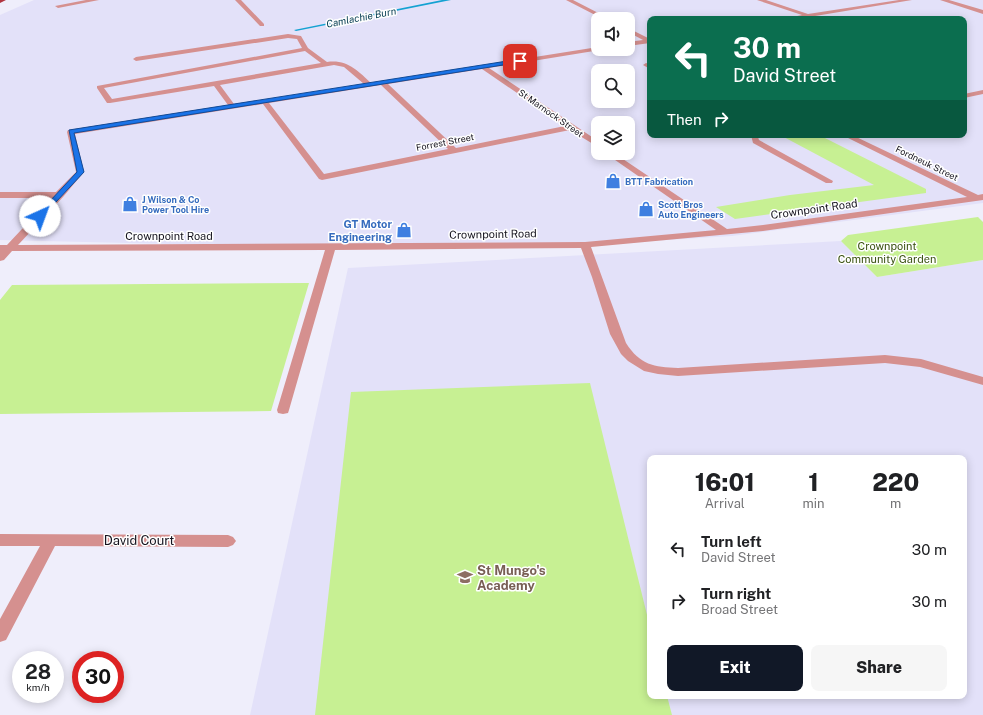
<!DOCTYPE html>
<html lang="en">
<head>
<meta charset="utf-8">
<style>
  body { margin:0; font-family:"Public Sans",sans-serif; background:#f6f6f6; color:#202124; height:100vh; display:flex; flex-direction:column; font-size:15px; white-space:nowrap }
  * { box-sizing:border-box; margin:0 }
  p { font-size:13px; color:#757577 }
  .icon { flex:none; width:22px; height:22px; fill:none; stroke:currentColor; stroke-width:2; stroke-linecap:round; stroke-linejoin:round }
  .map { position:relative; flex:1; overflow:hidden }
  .details { position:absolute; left:647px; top:455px; width:320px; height:244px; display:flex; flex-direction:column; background:#fff; border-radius:8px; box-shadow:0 2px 10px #0003 }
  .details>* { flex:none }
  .guide { position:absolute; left:647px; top:16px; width:320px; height:122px; border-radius:8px; box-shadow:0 2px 10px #0003; background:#0b6e4f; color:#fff; overflow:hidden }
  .fabs { position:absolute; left:591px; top:12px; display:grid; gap:8px }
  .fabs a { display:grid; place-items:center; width:44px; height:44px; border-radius:8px; background:#fff; box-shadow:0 2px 10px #0003; font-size:20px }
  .speed { position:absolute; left:12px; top:651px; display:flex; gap:8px; font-size:20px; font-weight:700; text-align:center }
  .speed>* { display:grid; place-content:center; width:52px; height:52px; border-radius:50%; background:#fff; box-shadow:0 2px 10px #0003; line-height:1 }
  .speed small { font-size:10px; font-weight:400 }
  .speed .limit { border:6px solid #d22; background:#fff; color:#111 }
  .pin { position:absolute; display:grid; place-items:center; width:34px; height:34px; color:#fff; margin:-17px; border-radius:8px; box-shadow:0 2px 6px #0006 }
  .me { position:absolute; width:44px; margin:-22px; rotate:43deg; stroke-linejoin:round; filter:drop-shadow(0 0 3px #0008) }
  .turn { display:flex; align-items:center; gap:14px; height:84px; padding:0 20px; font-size:18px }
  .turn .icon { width:52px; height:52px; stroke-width:2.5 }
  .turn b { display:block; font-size:28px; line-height:34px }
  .then { display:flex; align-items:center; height:38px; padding:0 20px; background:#0003; gap:8px; font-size:15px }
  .eta { display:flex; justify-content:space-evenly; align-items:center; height:68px; text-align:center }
  .eta b { font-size:24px; font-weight:800; line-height:28px }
  .cta { display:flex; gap:8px; margin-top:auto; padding:8px 20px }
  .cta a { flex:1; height:46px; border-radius:8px; background:#111827; color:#fff; font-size:16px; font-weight:800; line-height:46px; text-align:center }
  .cta a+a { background:#f6f6f6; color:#202124 }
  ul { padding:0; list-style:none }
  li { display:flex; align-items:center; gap:12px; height:52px; padding:0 20px }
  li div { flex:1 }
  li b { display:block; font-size:15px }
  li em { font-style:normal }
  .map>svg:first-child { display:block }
  .built { fill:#e3e1f9; fill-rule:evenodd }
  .green { fill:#c7f093 }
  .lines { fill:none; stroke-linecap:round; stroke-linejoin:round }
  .stream { fill:#14a2d2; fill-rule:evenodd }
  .minor { fill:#d5908f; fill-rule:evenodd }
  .major { fill:#b13540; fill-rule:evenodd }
  .route { fill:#1a73e8; stroke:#114b97 }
  .labels { text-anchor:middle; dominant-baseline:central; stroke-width:3; stroke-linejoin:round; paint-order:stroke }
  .far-street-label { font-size:9px; fill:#15131e; stroke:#fff }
  .far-shop-label { font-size:9px; font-weight:bold; fill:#366cbe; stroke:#fff; text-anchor:start }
  .far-water-label { font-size:10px; font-style:italic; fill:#0a4054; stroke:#fff }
  .street-label { font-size:11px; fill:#15131e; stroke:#fff }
  .shop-label { font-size:11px; font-weight:bold; fill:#366cbe; stroke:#fff; text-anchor:end }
  .park-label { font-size:11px; fill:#395110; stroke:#fff }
  .near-street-label { font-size:13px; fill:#15131e; stroke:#fff }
  .near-education-label { font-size:13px; font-weight:bold; fill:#785e54; stroke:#fff; text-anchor:start }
</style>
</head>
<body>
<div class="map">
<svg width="983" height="715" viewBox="0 0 983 715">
  <rect width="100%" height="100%" fill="#efeefb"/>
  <!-- built -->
  <path class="built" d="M34,0h949v203l-251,33 -147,9 -247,3 -338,-8v-225zM598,19h30v30h-30zM650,19h314v116h-314zM598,71h30v30h-30zM598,123h30v30h-30z
    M841,241l36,36 106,-17v455h-733l98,-447zM650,458h314v238h-314z"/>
  <!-- green -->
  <path class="green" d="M780,135h39l107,54v4l-191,26 -19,-12 74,-12 84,-10z
    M978,217l5,5v38l-106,17 -36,-36 7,-6z
    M309,283l-38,128 -271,3v-114l12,-15z
    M590,383l60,244v69h17l5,19h-357l36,-323z"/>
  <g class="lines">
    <!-- stream -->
    <path class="stream" d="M442,0h9l-155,31 -2,-1z"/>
    <!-- minor -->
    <path class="minor" d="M86,0h13l-41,8 -3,-2z
      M235,0h6l23,24v2h-4z
      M566,0h7l37,19h-7z
      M757,0h9l42,14 91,-14h13l-115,19h-14l19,-4z
      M940,0h9l34,10v4z
      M628,28l22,11v4l-22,3v-4l15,-2 -15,-8z
      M288,34l13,2 7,12 19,14c20,-3 31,9 44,21l227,-36v2h3l-1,1 -111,18 109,73v6l-28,-17 -248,50 -3,-1 -56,-75 -188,30 9,38 -21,25 -45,48 567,-3 131,-12 -111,-77h9l113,76 36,-4 204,-28 -125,-62h10l126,60 5,-1v6l-220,31 -172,16 35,96c14,22 28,24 52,25l207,-13 36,4 62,18v8l-63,-18 -35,-4 -207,13 -20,-2 -14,-3 -16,-10 -7,-7 -11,-20 -18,-57 -11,-29 -246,2 -46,160 -1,3 -5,1 -5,-1 -1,-3 48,-160 -313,1 -8,9 -4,1v-16h7l44,-47h-51v-6h56l20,-20 -9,-40 1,-2 160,-25 -14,-19 -104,17h-3l-10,-15v-2l205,-38 -5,-9 -9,-1 -152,23 -3,-2 3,-2zM305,51l16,12 -209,36 -8,-11zM334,65l10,2 20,17 -130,20 -14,-19zM482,69l83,57 -109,22 -68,-64zM381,85l67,64 -124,25 -55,-71z
      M646,63l4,1v5l-7,-4z
      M983,90v4l-19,4v-4z
      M751,135h10l-3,2 1,3 74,41 -1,2h-6l-73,-40z
      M0,534l228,1 5,2 3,4 -3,4 -5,2 -173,-1 -49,94 -6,2v-23l40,-73h-40z"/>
    <!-- major -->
    <path class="major" d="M0,0h6l-6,3z"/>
  </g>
  <!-- route -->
  <path class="route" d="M520,59l2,3 -448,71 10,39 -42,45 -2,1 -4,-2 41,-44 -8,-42z"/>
  <!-- icons -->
  <defs>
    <symbol id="shop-bare" viewBox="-9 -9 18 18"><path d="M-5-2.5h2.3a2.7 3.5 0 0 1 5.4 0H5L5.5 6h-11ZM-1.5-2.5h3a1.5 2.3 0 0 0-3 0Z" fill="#3f7fe0" stroke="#fff" stroke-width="2.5" paint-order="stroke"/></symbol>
    <symbol id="school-bare" viewBox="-9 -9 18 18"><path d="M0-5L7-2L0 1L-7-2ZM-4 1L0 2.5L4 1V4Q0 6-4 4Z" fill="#8d6e63" stroke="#fff" stroke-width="2.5" paint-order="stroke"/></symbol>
  </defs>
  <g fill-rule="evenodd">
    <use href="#shop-bare" x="602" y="170" width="22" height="22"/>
    <use href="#shop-bare" x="119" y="193" width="22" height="22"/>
    <use href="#shop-bare" x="635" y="198" width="22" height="22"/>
    <use href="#shop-bare" x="393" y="219" width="22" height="22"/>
    <use href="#school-bare" x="454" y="566" width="22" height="22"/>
  </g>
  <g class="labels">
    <!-- far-street labels -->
    <g class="far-street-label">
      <text transform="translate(551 113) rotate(35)">St Marnock Street</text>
      <text transform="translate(445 142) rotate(-11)">Forrest Street</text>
      <text transform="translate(927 163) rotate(26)">Fordneuk Street</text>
    </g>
    <!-- far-shop labels -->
    <g class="far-shop-label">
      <text x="625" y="181">BTT Fabrication</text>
      <text x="142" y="199">J Wilson &amp; Co<tspan x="142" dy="10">Power Tool Hire</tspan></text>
      <text x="658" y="204">Scott Bros<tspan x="658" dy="10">Auto Engineers</tspan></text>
    </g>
    <!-- far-water labels -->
    <g class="far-water-label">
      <text transform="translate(361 17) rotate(-11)">Camlachie Burn</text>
    </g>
    <!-- street labels -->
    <g class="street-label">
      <text transform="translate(814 209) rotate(-8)">Crownpoint Road</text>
      <text transform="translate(493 234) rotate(-1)">Crownpoint Road</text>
      <text x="169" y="236">Crownpoint Road</text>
    </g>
    <!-- shop labels -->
    <g class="shop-label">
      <text x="392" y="224">GT Motor<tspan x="392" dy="13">Engineering</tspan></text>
    </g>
    <!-- park labels -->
    <g class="park-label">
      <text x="887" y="246">Crownpoint<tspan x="887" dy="13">Community Garden</tspan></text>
    </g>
    <!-- near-street labels -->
    <g class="near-street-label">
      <text x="139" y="540">David Court</text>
    </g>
    <!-- near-education labels -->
    <g class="near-education-label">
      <text x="477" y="570">St Mungo's<tspan x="477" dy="15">Academy</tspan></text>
    </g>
  </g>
</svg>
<div class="fabs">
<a><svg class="icon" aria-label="sound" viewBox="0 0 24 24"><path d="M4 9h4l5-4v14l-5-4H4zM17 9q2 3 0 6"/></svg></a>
<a><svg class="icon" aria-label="search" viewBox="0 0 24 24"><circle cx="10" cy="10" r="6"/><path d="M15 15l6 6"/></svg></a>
<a><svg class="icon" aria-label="layers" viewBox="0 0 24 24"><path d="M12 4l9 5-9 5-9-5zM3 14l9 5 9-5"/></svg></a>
</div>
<div class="speed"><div>28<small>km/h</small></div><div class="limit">30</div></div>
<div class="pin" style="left:520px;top:61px;background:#d93025"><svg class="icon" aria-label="arrive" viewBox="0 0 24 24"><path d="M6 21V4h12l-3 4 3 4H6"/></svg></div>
<svg class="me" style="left:40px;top:216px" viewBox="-20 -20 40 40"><circle r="19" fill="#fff"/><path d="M0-13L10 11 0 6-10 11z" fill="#1a73e8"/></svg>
<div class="guide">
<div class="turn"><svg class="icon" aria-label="left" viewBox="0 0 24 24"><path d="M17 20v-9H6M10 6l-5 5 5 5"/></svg><div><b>30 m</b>David Street</div></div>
<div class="then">Then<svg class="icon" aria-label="right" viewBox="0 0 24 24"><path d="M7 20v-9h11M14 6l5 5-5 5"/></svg></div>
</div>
<section class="details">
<div class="eta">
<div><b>16:01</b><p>Arrival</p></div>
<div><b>1</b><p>min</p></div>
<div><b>220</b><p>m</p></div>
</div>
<ul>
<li><svg class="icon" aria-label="left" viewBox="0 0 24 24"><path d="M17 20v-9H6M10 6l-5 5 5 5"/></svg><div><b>Turn left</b><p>David Street</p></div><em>30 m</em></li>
<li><svg class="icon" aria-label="right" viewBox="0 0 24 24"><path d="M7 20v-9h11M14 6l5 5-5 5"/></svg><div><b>Turn right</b><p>Broad Street</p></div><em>30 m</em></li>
</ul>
<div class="cta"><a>Exit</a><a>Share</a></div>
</section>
</div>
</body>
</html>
